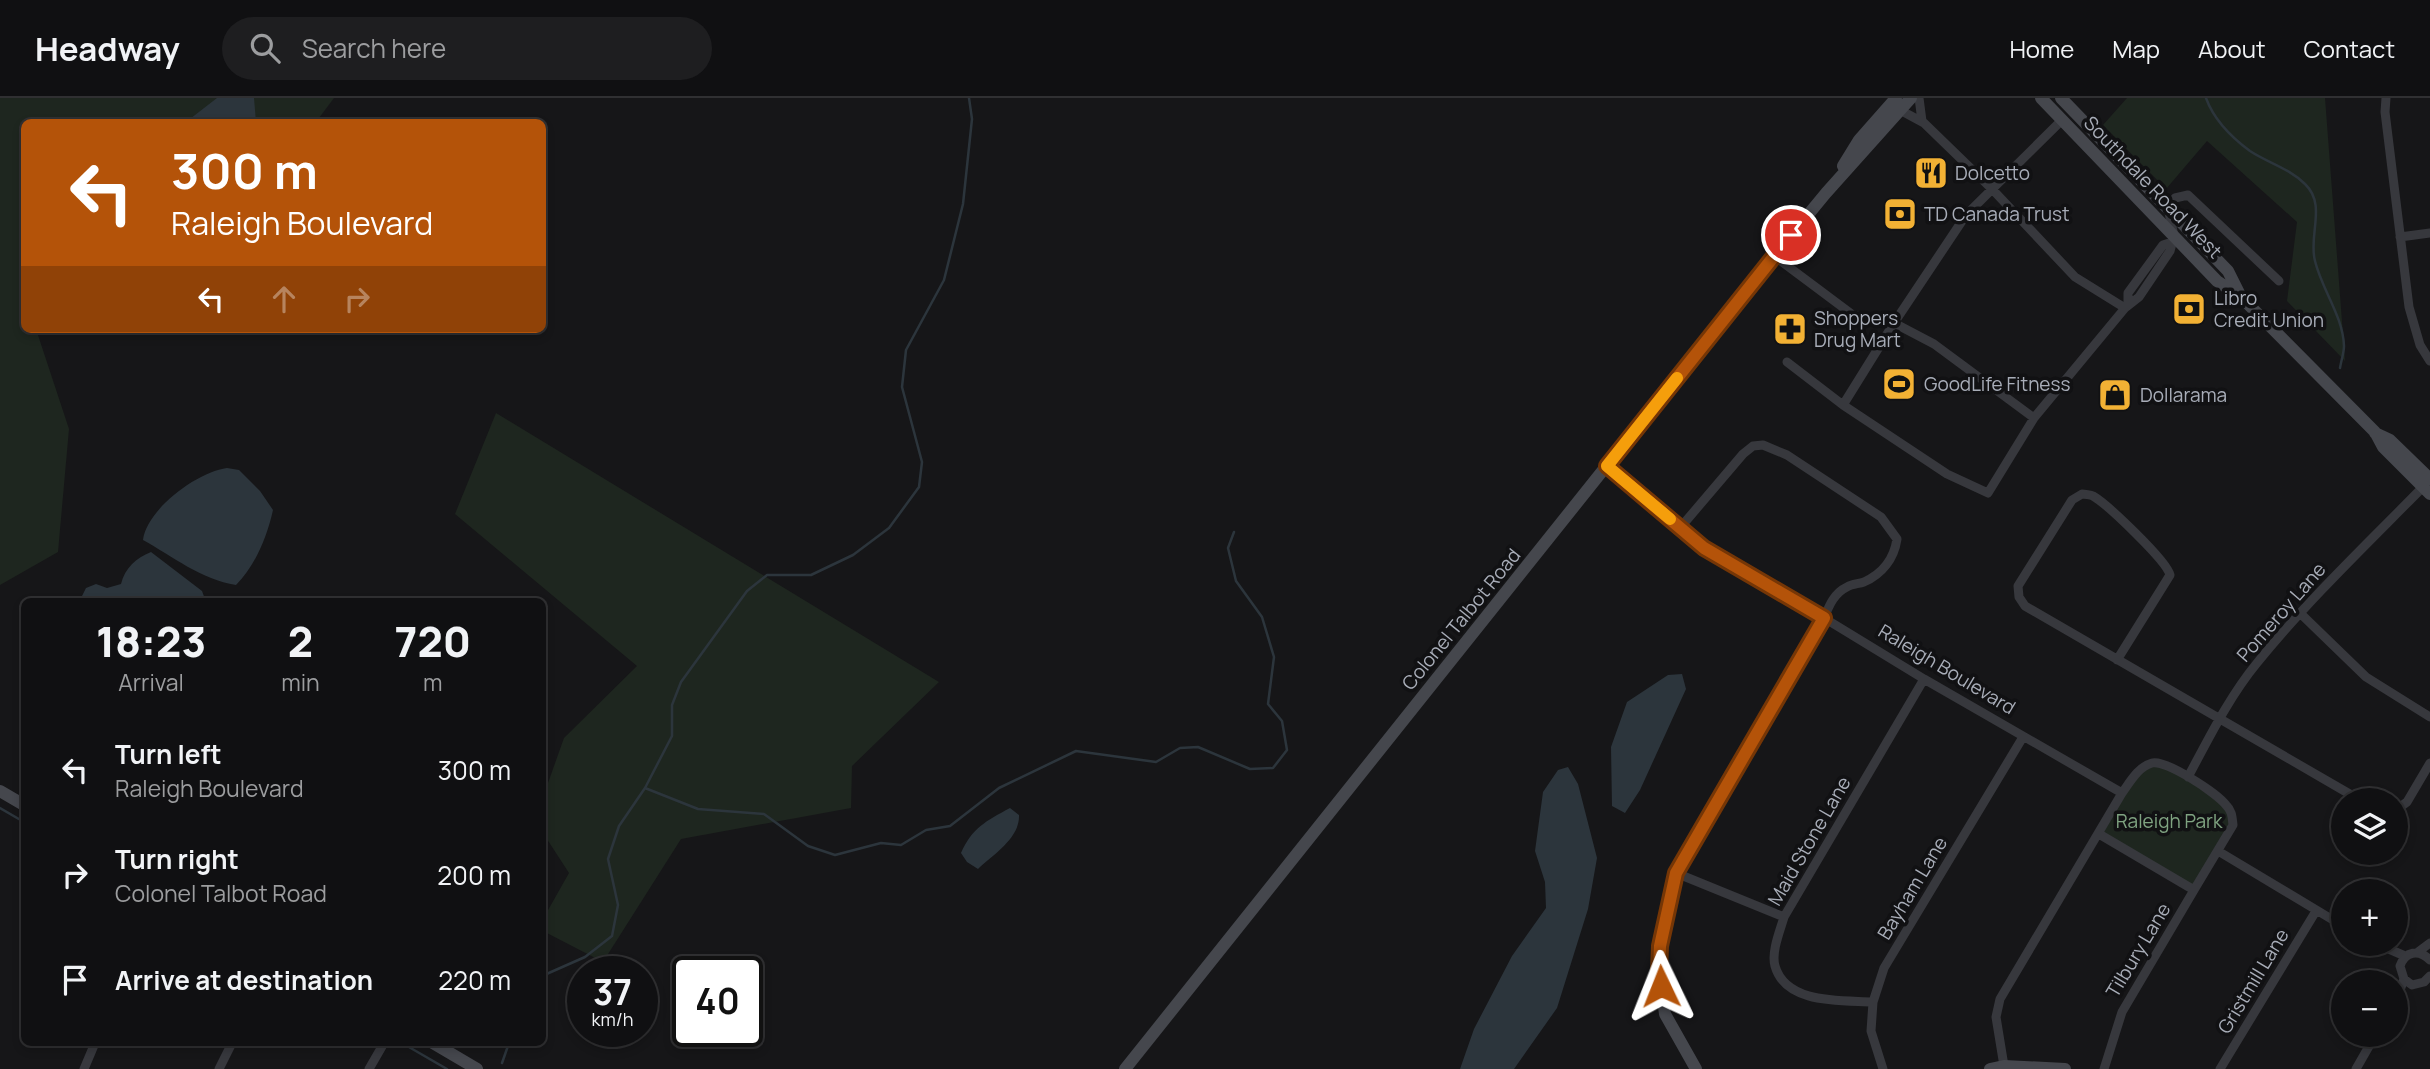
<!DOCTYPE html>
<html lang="en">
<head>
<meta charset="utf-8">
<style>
  body { margin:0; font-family:Manrope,sans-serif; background:#1e1e20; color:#f1f3f6; height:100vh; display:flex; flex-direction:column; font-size:26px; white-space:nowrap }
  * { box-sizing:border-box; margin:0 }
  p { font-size:23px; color:#9c9d9f }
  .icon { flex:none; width:38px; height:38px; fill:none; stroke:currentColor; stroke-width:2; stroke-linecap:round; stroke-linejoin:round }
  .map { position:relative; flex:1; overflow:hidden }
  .sheet { position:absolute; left:21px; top:500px; width:525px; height:448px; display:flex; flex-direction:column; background:#101012; border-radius:10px; box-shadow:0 4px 10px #0003,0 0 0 2px #303032 }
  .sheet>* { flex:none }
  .guide { position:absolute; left:21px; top:21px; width:525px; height:214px; border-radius:10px; box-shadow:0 4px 10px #0003,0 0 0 2px #303032; background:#b45309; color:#fff; overflow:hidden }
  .controls { position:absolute; left:2331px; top:690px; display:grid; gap:14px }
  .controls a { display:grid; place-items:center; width:77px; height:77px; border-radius:50%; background:#101012; box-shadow:0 4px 10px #0003,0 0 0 2px #303032; font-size:35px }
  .speed { position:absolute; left:567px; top:858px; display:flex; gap:14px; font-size:35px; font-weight:700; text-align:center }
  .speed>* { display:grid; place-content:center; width:91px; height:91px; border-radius:50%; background:#101012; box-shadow:0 4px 10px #0003,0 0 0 2px #303032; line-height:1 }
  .speed small { font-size:18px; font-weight:400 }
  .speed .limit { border:4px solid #111; border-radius:10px; background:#fff; color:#111 }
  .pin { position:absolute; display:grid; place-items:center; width:60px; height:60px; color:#fff; margin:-30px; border:4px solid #fff; border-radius:50%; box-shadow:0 2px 7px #0007 }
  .me { position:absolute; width:77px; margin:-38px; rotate:358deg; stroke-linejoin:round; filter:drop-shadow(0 0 5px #0008) }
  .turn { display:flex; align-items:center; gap:24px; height:147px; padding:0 35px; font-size:32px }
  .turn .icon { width:91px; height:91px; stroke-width:2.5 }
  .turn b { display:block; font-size:49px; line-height:60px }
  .lanes { display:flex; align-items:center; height:66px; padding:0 35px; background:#0003; justify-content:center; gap:35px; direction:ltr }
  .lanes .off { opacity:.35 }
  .eta { display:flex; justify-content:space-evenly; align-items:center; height:119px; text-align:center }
  .eta b { font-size:42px; font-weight:800; line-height:49px }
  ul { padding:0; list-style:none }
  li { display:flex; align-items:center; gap:21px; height:105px; padding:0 35px }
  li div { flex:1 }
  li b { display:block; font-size:26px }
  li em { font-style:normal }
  header { display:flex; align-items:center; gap:42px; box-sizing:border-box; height:98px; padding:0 35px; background:#101012; border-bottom:2px solid #303032 }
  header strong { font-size:33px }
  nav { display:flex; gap:38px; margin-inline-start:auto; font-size:24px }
  .search { width:490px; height:63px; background:#1e1e20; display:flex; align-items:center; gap:18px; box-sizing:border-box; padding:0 24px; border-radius:38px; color:#9c9d9f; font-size:26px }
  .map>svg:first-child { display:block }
  .green { fill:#1e261f }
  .water { fill:#2c353c }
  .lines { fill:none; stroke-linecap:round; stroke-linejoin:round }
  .stream { stroke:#2c353c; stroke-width:2.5 }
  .street { stroke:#37383d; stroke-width:9 }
  .secondary { stroke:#45474d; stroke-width:12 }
  .route-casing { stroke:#753606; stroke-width:18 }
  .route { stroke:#b45309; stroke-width:12 }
  .slow { stroke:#f59e0b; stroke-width:12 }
  .labels { text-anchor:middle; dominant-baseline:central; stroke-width:7; stroke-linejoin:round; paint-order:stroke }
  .poi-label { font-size:19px; fill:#a8adb8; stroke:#111113; text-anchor:start }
  .street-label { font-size:19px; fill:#a8adb8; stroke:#111113 }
  .park-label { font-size:19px; fill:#7fa381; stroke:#111113 }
</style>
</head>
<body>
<header>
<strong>Headway</strong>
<div class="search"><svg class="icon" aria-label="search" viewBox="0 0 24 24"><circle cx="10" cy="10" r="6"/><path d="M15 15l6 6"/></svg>Search here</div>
<nav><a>Home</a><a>Map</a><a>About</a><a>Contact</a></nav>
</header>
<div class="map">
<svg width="2430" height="971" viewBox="0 0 2430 971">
  <rect width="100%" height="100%" fill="#161618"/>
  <!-- green -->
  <path class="green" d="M0,0h334l-18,24h-292v207h12l33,100 -11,123 -58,33z
    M2127,0h198l20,263 -58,-60 10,-79 -90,-81 -41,48 -63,-64z
    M496,315l443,269 -87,84 -1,42 -170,31 -78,123 -60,-31v-12l26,-46 -26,-40v-36l21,-59 73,-72 -182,-152z
    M2155,663l66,37 12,27 -39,65 -95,-56 23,-41z"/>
  <!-- water -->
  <path class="water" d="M217,0h37l2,24h-70z
    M227,370l12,2 21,21 13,19c-6,27 -18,56 -37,75 -34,-5 -64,-29 -93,-45 4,-31 54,-68 84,-72z
    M151,454l51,39 4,11h-127l7,-14 10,-4 11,4 14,-4c4,-16 15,-26 30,-32z
    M1682,576l4,15 -46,101 -15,23 -13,-7 -1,-59 16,-45 41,-27z
    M1568,669l10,17 19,74 -9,51 -31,99 -43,61h-54l14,-40 38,-73 34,-48 -1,-26 -10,-31 8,-59 15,-22z
    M1010,710l9,7c1,23 -25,39 -41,54l-11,-7 -6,-9c11,-25 25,-32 49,-45z"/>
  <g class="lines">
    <!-- stream -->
    <path class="stream" d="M2206,0c8,22 25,39 44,53 18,12 39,17 55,33 22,21 3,51 10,77 7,29 28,55 29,85 0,7 -3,15 -4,22
      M645,690l53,21 66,5 44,32 27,9 46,-12 20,2 25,-15 24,-4 49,-38 77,-37 80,11 24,-14 18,-1 52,22 23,-1 14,-18 -5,-29 -14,-17 6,-47 -12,-40 -26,-36 -8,-33 6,-16
      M0,710l24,14
      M542,878l43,-19 27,-21 6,-31 -10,-46 11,-33 26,-38 27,-52v-31l9,-23 66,-91 20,-16h44l42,-20 36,-27 30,-41 3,-25 -20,-75 4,-37 38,-70 19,-76 9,-85 -3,-21
      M402,945l45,26
      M502,965l7,-20"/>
    <!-- street -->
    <path class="street" d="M1919,0l3,23
      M2386,0l-1,14 24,195 11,38 10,16
      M1900,12l24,13 68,66 83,88 50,31 14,-11 31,-46 4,-15 -6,-28 7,-10 13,-3 91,86
      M2062,22l-96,95 -72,108 40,21 100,74 91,-110
      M2400,139l30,-4
      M1774,158l79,59 41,8 -51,82 104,69 41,19 46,-75
      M2128,207v-12l35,-48 9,-3
      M1787,264l56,43
      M1680,430l63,-74 10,-8 10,-1 24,10 94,62 16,22c-3,20 -15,35 -33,43 -6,2 -12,2 -17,5 -13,6 -18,19 -23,31l100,61 198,114
      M2301,516l65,63 64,40
      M2117,562l53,-85c-3,-14 -63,-71 -77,-79 -2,-1 -9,-2 -11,-2l-10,6 -54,86 1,11 6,9c111,65 224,129 335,194
      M2188,679c21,-39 41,-80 69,-114 51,-63 110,-119 166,-176
      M2396,712l11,-8 23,-39
      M2218,753l125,75
      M1676,775l108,44
      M2375,845l30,13
      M2418,854l12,-9
      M2430,862c-11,-11 -25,-9 -30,6l4,13 8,6 12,-3 6,-6
      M2396,903l8,-22
      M1873,904c-30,-2 -87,3 -98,-36 -4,-14 5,-35 9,-49l140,-238
      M2004,968l-8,-49 4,-18 122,-206c8,-11 16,-26 30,-30 13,-4 65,30 74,42 6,6 6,11 7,20l-39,65 -95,-56
      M84,971l11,-26
      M219,971l13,-26
      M369,971l15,-26
      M1883,971l-12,-38 2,-29 11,-34 139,-231
      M2104,971l18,-57 72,-122
      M2220,971l96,-158
      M2356,971l20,-35"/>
    <!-- secondary -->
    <path class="secondary" d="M2041,0l176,183 24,16 134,135 8,15 47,47
      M2061,0l167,173 13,26
      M1843,68l16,-26 37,-42
      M2375,335l15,7 40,39
      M1607,368l97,82 120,70 -148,255 -16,73 -1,25 6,43 31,55
      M0,693l24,14
      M433,945l44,26
      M1125,971l649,-813 52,-63 85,-95
      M1990,971l14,-3 61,3"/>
  </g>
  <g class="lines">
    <defs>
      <path id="route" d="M1661,888l-2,-15 1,-25 16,-73 148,-255 -120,-70 -97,-82 184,-231"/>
    </defs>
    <!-- route casing -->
    <use href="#route" class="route-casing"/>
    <!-- route -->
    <use href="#route" class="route"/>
    <!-- slow -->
    <path class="slow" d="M1670,421l-63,-53 70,-88"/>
  </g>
  <!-- icons -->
  <defs>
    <symbol id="restaurant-square" viewBox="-11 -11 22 22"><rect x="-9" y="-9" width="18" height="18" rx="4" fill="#f2b134" stroke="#111113"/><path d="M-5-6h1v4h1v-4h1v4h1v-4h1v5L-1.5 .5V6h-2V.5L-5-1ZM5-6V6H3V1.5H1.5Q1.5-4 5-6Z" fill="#111"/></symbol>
    <symbol id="bank-square" viewBox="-11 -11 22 22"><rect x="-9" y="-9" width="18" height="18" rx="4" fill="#f2b134" stroke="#111113"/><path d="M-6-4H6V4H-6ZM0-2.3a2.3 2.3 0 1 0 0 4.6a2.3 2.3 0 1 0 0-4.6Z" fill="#111"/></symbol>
    <symbol id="pharmacy-square" viewBox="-11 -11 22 22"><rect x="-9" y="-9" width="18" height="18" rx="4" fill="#f2b134" stroke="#111113"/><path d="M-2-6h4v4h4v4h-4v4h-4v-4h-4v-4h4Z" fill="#111"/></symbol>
    <symbol id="stadium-square" viewBox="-11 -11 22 22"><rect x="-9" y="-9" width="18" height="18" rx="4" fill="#f2b134" stroke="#111113"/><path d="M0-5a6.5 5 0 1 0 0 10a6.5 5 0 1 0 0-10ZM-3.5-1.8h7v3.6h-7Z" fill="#111"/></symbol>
    <symbol id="shop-square" viewBox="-11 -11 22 22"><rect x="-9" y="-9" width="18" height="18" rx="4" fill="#f2b134" stroke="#111113"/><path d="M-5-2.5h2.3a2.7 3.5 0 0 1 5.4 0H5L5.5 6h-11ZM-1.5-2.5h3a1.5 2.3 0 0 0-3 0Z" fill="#111"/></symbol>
  </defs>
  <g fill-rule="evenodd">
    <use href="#restaurant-square" x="1912" y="56" width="38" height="38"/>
    <use href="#bank-square" x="1881" y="97" width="38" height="38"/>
    <use href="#bank-square" x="2170" y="192" width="38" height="38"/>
    <use href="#pharmacy-square" x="1771" y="212" width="38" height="38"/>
    <use href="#stadium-square" x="1880" y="267" width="38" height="38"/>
    <use href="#shop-square" x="2096" y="278" width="38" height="38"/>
  </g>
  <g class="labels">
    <!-- poi labels -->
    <g class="poi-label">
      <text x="1955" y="75">Dolcetto</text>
      <text x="1924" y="116">TD Canada Trust</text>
      <text x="2214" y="200">Libro<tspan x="2214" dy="22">Credit Union</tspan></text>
      <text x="1814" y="220">Shoppers<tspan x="1814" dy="22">Drug Mart</tspan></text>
      <text x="1924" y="286">GoodLife Fitness</text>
      <text x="2140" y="297">Dollarama</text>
    </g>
    <!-- street labels -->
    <g class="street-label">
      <text transform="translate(2153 89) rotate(46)">Southdale Road West</text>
      <text transform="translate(2281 514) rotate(-49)">Pomeroy Lane</text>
      <text transform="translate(1461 521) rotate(-51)">Colonel Talbot Road</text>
      <text transform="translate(1947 571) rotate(31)">Raleigh Boulevard</text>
      <text transform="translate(1809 743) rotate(-60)">Maid Stone Lane</text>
      <text transform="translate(1912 790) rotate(-59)">Bayham Lane</text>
      <text transform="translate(2138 852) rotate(-59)">Tilbury Lane</text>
      <text transform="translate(2253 883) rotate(-59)">Gristmill Lane</text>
    </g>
    <!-- park labels -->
    <g class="park-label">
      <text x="2169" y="723">Raleigh Park</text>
    </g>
  </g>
</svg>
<div class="controls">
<a><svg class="icon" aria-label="layers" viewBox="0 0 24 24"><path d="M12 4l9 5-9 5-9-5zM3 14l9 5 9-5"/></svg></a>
<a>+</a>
<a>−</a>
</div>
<div class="speed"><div>37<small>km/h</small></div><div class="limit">40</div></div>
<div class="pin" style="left:1791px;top:137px;background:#d93025"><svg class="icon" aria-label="arrive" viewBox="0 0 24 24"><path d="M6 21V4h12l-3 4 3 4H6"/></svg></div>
<svg class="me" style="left:1661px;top:888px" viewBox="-20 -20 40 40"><path d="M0-17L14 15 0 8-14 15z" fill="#b45309" stroke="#fff" stroke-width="4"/></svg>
<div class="guide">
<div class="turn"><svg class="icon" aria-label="left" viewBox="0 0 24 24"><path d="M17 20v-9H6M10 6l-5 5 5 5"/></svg><div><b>300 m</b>Raleigh Boulevard</div></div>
<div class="lanes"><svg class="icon" aria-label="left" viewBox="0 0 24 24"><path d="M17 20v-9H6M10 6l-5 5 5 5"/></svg><svg class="icon off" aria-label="ahead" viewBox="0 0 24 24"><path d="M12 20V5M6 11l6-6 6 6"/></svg><svg class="icon off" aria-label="right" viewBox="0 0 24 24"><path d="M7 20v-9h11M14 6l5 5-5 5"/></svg></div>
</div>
<section class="sheet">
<div class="eta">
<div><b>18:23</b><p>Arrival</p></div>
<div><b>2</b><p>min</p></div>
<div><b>720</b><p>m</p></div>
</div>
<ul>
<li><svg class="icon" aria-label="left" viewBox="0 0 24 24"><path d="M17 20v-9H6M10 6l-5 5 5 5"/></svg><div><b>Turn left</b><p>Raleigh Boulevard</p></div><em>300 m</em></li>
<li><svg class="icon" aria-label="right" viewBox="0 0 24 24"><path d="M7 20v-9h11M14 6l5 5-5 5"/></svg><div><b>Turn right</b><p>Colonel Talbot Road</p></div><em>200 m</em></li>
<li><svg class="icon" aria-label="arrive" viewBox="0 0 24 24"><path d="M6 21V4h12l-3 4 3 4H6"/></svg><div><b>Arrive at destination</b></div><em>220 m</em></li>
</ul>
</section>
</div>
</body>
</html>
